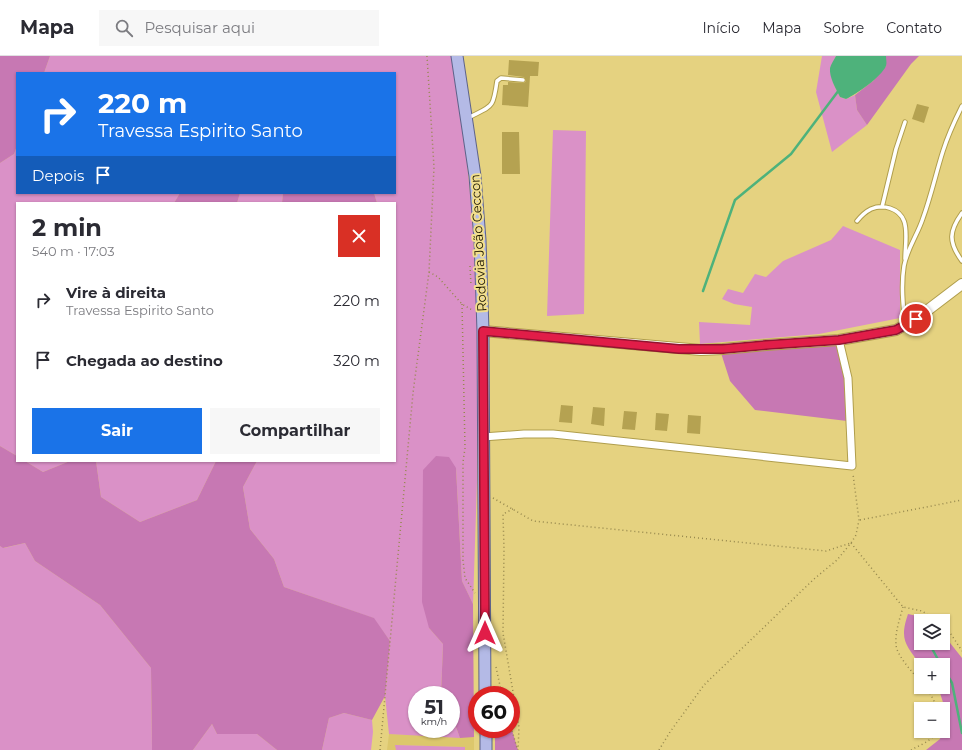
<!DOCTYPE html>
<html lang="pt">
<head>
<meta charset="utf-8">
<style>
  body { margin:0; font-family:Montserrat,sans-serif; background:#f7f7f7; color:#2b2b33; height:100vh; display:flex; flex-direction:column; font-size:15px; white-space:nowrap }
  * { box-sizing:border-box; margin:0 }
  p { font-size:13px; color:#7c7c81 }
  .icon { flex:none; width:22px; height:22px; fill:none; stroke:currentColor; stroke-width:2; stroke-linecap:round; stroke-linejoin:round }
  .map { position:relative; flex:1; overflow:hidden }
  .details { position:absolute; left:16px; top:146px; width:380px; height:260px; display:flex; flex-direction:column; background:#fff; border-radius:0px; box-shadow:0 1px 3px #0004 }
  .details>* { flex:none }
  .banner { position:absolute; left:16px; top:16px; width:380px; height:122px; border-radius:0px; box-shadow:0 1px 3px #0004; background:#1a73e8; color:#fff; overflow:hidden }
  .controls { position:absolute; left:914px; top:558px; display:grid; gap:8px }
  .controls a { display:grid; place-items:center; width:36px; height:36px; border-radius:0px; background:#fff; box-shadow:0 1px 3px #0004; font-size:20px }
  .speed { position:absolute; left:408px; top:630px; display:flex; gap:8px; font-size:20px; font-weight:700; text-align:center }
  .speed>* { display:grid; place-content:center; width:52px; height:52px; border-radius:50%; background:#fff; box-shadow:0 1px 3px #0004; line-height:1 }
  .speed small { font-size:10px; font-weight:400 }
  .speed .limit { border:6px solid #d22; background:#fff; color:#111 }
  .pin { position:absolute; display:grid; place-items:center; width:34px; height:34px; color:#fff; margin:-17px; border:2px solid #fff; border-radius:50%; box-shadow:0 1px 4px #0007 }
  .me { position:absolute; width:44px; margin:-22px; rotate:0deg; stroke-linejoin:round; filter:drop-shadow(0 0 3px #0008) }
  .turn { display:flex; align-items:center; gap:14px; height:84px; padding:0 16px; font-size:18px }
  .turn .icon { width:52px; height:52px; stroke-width:2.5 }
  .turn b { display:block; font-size:28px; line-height:34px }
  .then { display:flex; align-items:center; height:38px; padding:0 16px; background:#0003; gap:8px; font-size:15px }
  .round { display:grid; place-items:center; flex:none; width:42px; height:42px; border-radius:0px; background:#f7f7f7 }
  .overview { display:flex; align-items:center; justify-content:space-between; height:68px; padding:0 16px }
  h1 { font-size:24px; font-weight:700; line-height:30px }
  .primary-button { display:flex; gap:8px; margin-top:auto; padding:8px 16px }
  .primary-button a { flex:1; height:46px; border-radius:0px; background:#1a73e8; color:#fff; font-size:16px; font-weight:700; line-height:46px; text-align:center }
  .primary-button a+a { background:#f7f7f7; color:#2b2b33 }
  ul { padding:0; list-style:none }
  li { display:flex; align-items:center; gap:12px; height:60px; padding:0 16px }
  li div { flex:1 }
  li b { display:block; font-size:15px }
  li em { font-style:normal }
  header { display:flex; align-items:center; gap:24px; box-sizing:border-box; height:56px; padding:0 20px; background:#fff; border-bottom:1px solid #e1e1e2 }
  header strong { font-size:19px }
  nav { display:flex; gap:22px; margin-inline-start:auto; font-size:14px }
  .search { width:280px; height:36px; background:#f7f7f7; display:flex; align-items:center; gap:10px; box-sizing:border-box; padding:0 14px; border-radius:0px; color:#7c7c81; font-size:15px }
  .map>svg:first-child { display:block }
  .built { fill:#dcc76c }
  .green { fill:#da91c7 }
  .forest { fill:#c778b3 }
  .water { fill:#4eb27b }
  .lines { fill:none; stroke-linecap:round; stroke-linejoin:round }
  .stream { stroke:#4eb27b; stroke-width:2.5 }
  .building { fill:#b5a251 }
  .lane-casing { stroke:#b09e4c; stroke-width:5.5 }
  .street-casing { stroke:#b09e4c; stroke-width:9 }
  .secondary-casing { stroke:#b09e4c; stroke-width:12 }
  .primary-casing { stroke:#5e638a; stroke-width:13 }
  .path { stroke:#96884d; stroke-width:1.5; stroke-dasharray:1 3; stroke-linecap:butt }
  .lane { stroke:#fff; stroke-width:3.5 }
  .street { stroke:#fff; stroke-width:7 }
  .secondary { stroke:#fff; stroke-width:10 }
  .primary { stroke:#b4bae6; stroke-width:11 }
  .route-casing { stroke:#92132f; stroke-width:10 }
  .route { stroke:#e11d48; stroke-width:7 }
  .labels { text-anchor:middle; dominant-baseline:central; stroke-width:4; stroke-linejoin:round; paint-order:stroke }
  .street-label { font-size:13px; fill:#1c1600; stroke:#f2df8d }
</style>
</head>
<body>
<header>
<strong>Mapa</strong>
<div class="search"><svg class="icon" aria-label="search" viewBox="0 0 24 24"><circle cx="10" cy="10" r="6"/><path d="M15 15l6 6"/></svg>Pesquisar aqui</div>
<nav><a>Início</a><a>Mapa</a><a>Sobre</a><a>Contato</a></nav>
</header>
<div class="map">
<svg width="962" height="694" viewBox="0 0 962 694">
  <rect width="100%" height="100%" fill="#e5d280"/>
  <!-- built -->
  <path class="built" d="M389,678l85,3v13h-9v-3l-69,-2v5h-9z"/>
  <!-- green -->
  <path class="green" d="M50,0h401l13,77 8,80 5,98v171l-4,122 -11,-23 -6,-113 -27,160 14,16 -2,51h-24v34h34v-2h5l4,11 -71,-4 -4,-38 5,-55 -17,-23 -89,-31 -10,-28 -24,-30 -7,-42 14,-26h138v-258h-18l-3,-10h21v-120h-351z
    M822,0h14l-6,13 4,16 6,12 6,2 9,-4 2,15 10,15 -35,27 -16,-60z
    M553,74l33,1 -2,183 -37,2z
    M17,90v47h163l-6,10h-157v253l-17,-10v-283l14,-9z
    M240,137h43l-1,10h-45z
    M843,170l57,24v68l-81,16 -119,10 -1,-22 51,3 2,-18 -18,-3 -12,-5 6,-10 15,4 12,-19 11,3 17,-16 48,-21z
    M25,405h45l-27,11z
    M96,405h120l-19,39 -57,22 -39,-25z
    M25,487l10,18 65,44 51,63 1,82h-152v-204l4,2z
    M344,657l28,7 1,12 -2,18h-49l7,-32z
    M212,668l5,10h40l20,16h-84z
    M395,689l70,2v3h-69z"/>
  <!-- forest -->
  <path class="forest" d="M0,0h50l-6,17h-27v73l-3,8 -14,9z
    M886,0h33l-8,8 -44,61 -10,-15 -2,-15 18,-14 13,-15z
    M180,137h60l-3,10h-63z
    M283,137h91l3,10h-95z
    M837,289l7,31 3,45 -92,-11 -25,-29 -9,-28z
    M0,390l17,10v5h8l18,11 27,-11h26l5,36 39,25 57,-22 19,-39h41l-14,26 7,42 24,30 10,28 90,31 16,23 -5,55 -13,24 -28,-7 -15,5 -7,32h-45l-20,-16h-40l-5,-10 -19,26h-41l-1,-82 -51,-63 -65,-44 -10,-18 -22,5 -3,-2z
    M436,400l13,1 7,11 6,113 11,23 1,133 -14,1 -4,-11h-5v-32h-10l2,-51 -14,-16 -7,-26 1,-132z
    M908,558l14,3 6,4h-7v22h22v-9l19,24v92h-36l14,-11 7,-24 -7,-22 -5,-6h8v-22l-22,1c-15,-22 -22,-25 -13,-52z
    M511,671l7,23h-23v-21h16z"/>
  <!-- water -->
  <path class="water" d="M836,0h50c0,3 1,7 0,10 -5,11 -29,28 -40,33l-6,-2c-4,-8 -11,-20 -10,-29 1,-4 4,-8 6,-12z"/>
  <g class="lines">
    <!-- stream -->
    <path class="stream" d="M703,235l32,-91 56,-46 48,-64
      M929,587l12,22
      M943,612l9,15 10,50"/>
  </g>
  <!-- building -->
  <path class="building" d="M509,4l30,2 -1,14h-8l-2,31 -26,-2 1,-20h5v-3l16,1 2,-2 -2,-4 -16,-2z
    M917,48l12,3 -5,16 -12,-4z
    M502,76h17l1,42h-18z
    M561,349l12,1 -1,17 -13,-1z
    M593,351l12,1 -1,18 -13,-2z
    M624,355l13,1 -2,18 -13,-1z
    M656,357l13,1 -2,17 -12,-1z
    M688,359l13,1 -1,18 -13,-1z"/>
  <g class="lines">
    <defs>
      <path id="lane" d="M468,62c25,-13 25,-9 29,-37l4,-3 22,2
        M882,151l14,-58 9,-27
        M962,157c-13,18 -14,29 0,48
        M857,165c4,-5 8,-9 14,-12 12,-5 28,-1 33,12 4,10 1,26 1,38
        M905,268c-2,-19 -4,-39 -1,-58 3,-17 14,-32 19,-48 8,-22 13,-45 20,-67 5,-16 12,-31 19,-45"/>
      <path id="street" d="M483,381l41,-3h29l299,32 -4,-88 -9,-38"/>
      <path id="secondary" d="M483,275l218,19 22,-1 43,-4 73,-5 57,-10 20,-11 46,-35"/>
      <path id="primary" d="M457,0l18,120 5,64 3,91 2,364
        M486,673v21"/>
    </defs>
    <!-- lane casing -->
    <use href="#lane" class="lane-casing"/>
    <!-- street casing -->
    <use href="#street" class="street-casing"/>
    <!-- secondary casing -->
    <use href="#secondary" class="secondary-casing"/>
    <!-- primary casing -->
    <use href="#primary" class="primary-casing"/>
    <!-- path -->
    <path class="path" d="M470,210l1,20
      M429,216l9,5 24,27 10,6
      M462,248l3,144 -2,14v98l2,18 10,15
      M493,442l40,23 293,30 25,-8
      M513,453l-10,5 1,35 -1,84 16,94 -1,23
      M860,464l102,-20
      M851,487l52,64 19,4 15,10
      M903,551c-3,11 -8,25 -7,37 0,11 17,29 25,38
      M943,569l4,3 15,23
      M496,611l6,28
      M925,631l5,6 8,16
      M511,671l6,21
      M380,694l33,-357 16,-121 5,-105 -7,-111
      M659,694l11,-18 34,-47 110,-106 23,-19 14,-17 5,-8 3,-15 -6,-46
      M911,694c9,-5 21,-9 26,-19"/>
    <!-- lane -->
    <use href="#lane" class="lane"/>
    <!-- street -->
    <use href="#street" class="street"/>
    <!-- secondary -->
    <use href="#secondary" class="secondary"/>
    <!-- primary -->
    <use href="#primary" class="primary"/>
  </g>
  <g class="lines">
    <defs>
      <path id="route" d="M485,577l-2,-302 196,18h44l43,-4 73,-5 57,-10 20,-11"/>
    </defs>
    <!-- route casing -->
    <use href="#route" class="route-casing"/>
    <!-- route -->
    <use href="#route" class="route"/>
  </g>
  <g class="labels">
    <!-- street labels -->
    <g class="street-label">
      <text transform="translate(478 187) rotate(-93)">Rodovia João Ceccon</text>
    </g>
  </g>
</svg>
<div class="controls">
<a><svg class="icon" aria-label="layers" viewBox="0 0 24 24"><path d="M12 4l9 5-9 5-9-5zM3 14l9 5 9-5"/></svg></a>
<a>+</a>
<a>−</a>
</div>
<div class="speed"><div>51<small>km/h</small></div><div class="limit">60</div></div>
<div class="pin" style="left:916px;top:263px;background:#d93025"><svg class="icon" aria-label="arrive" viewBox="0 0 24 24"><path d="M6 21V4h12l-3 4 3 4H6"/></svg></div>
<svg class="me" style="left:485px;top:577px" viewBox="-20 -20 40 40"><path d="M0-17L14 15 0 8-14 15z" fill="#e11d48" stroke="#fff" stroke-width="4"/></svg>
<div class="banner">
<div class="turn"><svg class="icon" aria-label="right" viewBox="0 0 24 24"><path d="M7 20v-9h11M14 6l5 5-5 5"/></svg><div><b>220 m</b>Travessa Espirito Santo</div></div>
<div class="then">Depois<svg class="icon" aria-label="arrive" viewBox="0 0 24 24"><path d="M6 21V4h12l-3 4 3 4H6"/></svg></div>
</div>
<section class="details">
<div class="overview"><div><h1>2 min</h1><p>540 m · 17:03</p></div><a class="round" style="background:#d93025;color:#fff"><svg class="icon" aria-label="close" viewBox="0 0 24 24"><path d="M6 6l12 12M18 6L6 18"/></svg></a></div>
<ul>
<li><svg class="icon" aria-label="right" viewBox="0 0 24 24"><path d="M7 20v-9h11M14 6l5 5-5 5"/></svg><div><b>Vire à direita</b><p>Travessa Espirito Santo</p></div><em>220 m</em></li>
<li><svg class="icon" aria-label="arrive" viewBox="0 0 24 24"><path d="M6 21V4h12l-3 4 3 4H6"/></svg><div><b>Chegada ao destino</b></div><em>320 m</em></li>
</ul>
<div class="primary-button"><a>Sair</a><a>Compartilhar</a></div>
</section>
</div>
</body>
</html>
